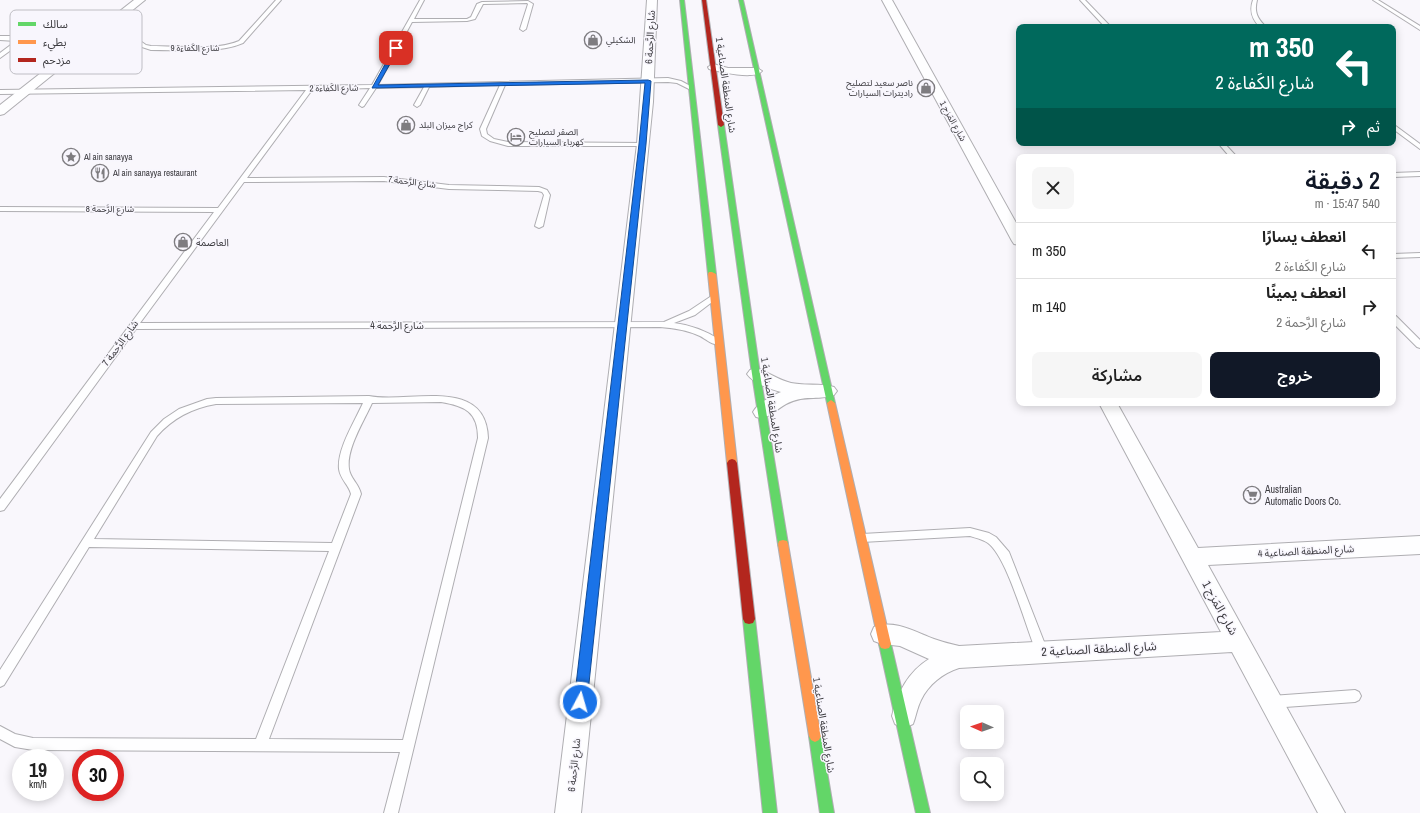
<!DOCTYPE html>
<html lang="ar">
<head>
<meta charset="utf-8">
<style>
  body { margin:0; font-family:"Archivo Narrow","Noto Sans Arabic",sans-serif; background:#f6f6f6; color:#222; direction:rtl; height:100vh; display:flex; flex-direction:column; font-size:15px; white-space:nowrap }
  * { box-sizing:border-box; margin:0 }
  p { font-size:13px; color:#767676 }
  .icon { flex:none; width:22px; height:22px; fill:none; stroke:currentColor; stroke-width:2; stroke-linecap:round; stroke-linejoin:round }
  .map { position:relative; flex:1; overflow:hidden; direction:ltr }
  .side { position:absolute; left:1016px; top:154px; width:380px; height:252px; display:flex; flex-direction:column; background:#fff; border-radius:8px; box-shadow:0 2px 10px #0003; direction:rtl }
  .side>* { flex:none }
  .top-card { position:absolute; left:1016px; top:24px; width:380px; height:122px; border-radius:8px; box-shadow:0 2px 10px #0003; direction:rtl; background:#00695c; color:#fff; overflow:hidden }
  .needle { width:26px; rotate:272deg }
  .buttons { position:absolute; left:960px; top:705px; display:grid; gap:8px }
  .buttons a { display:grid; place-items:center; width:44px; height:44px; border-radius:8px; background:#fff; box-shadow:0 2px 10px #0003; font-size:20px }
  .speed { position:absolute; left:12px; top:749px; display:flex; gap:8px; font-size:20px; font-weight:700; text-align:center }
  .speed>* { display:grid; place-content:center; width:52px; height:52px; border-radius:50%; background:#fff; box-shadow:0 2px 10px #0003; line-height:1 }
  .speed small { font-size:10px; font-weight:400 }
  .speed .limit { border:6px solid #d22; background:#fff; color:#111 }
  .pin { position:absolute; display:grid; place-items:center; width:34px; height:34px; color:#fff; margin:-17px; border-radius:8px; box-shadow:0 2px 6px #0006 }
  .me { position:absolute; width:44px; margin:-22px; rotate:6deg; stroke-linejoin:round; filter:drop-shadow(0 0 3px #0008) }
  .turn { display:flex; align-items:center; gap:14px; height:84px; padding:0 16px; font-size:18px }
  .turn .icon { width:52px; height:52px; stroke-width:2.5 }
  .turn b { display:block; font-size:28px; line-height:34px }
  .then { display:flex; align-items:center; height:38px; padding:0 16px; background:#0003; gap:8px; font-size:15px }
  .round { display:grid; place-items:center; flex:none; width:42px; height:42px; border-radius:8px; background:#f6f6f6 }
  .head { display:flex; align-items:center; justify-content:space-between; height:68px; padding:0 16px }
  h1 { font-size:24px; font-weight:600; line-height:30px; color:#111827 }
  .action { display:flex; gap:8px; margin-top:auto; padding:8px 16px }
  .action a { flex:1; height:46px; border-radius:8px; background:#111827; color:#fff; font-size:16px; font-weight:600; line-height:46px; text-align:center }
  .action a+a { background:#f6f6f6; color:#222 }
  ul { padding:0; list-style:none }
  li { display:flex; align-items:center; gap:12px; height:56px; padding:0 16px; border-top:1px solid #e0e0e0 }
  li div { flex:1 }
  li b { display:block; font-size:15px }
  li em { font-style:normal }
  .map>svg:first-child { display:block }
  .lines { fill:none; stroke-linecap:round; stroke-linejoin:round }
  .lane-casing { stroke:#afaeb2; stroke-width:2 }
  .street-casing { stroke:#afaeb2; stroke-width:2 }
  .fast-casing { stroke:#afaeb2; stroke-width:2 }
  .slow-casing { stroke:#afaeb2; stroke-width:2 }
  .jam-casing { stroke:#afaeb2; stroke-width:2 }
  .lane { fill:#fefeff; fill-rule:evenodd }
  .street { fill:#fefeff; fill-rule:evenodd }
  .fast { fill:#63d668; fill-rule:evenodd }
  .slow { fill:#ff974d; fill-rule:evenodd }
  .jam { fill:#b3261e; fill-rule:evenodd }
  .route { fill:#1a73e8; stroke:#114b97 }
  .labels { text-anchor:middle; dominant-baseline:central; stroke-width:3; stroke-linejoin:round; paint-order:stroke }
  .far-poi-label { font-size:9px; fill:#3b3a3e; stroke:#f8f6fd; text-anchor:start }
  .far-street-label { font-size:9px; fill:#3b3a3e; stroke:#f8f6fd }
  .street-label { font-size:10px; fill:#3b3a3e; stroke:#f8f6fd }
  .poi-label { font-size:10px; fill:#3b3a3e; stroke:#f8f6fd; text-anchor:start }
  .near-street-label { font-size:12px; fill:#3b3a3e; stroke:#f8f6fd }
  .key { fill:#f8f6fd; stroke:#bfbec4; stroke-width:1 }
  .key-label { font-size:11px; fill:#3b3a3e }
</style>
</head>
<body>
<div class="map">
<svg width="1420" height="813" viewBox="0 0 1420 813">
  <rect width="100%" height="100%" fill="#f9f7fc"/>
  <g class="lines">
    <defs>
      <path id="lane" d="M276,0h5l-38,43c-26,11 -64,7 -92,7l-9,-3 -10,-8 -37,-1 -3,-2 3,-2 38,2 13,9 5,1c26,0 65,5 88,-5z
        M420,0h4l-10,19h53l4,-2 6,-13 5,-2 46,-1 5,3 -7,25 -3,2 -3,-2 8,-25 -1,-1 -44,1 -8,15 -8,2 -55,1 -34,63 290,-7 13,3 13,7 -3,2 -14,-7 -9,-1 -163,3 -19,44 1,5 7,5 14,3 137,1v2l-2,1h-135l-18,-5 -8,-5 -2,-7 20,-44 -71,2 -9,18 -3,2 -3,-2 10,-18 -48,1 -12,18 -2,1 -3,-2 11,-17 -58,2 -65,88 137,-1 65,8 90,2 8,3 3,5 -7,31 -4,2 -4,-2 9,-31 -2,-3 -4,-1 -89,-2 -65,-8 -140,1 -104,141 524,-1 25,-11 24,-16h3l1,2 -1,2 -21,16 -21,8c17,2 32,8 46,17l1,2 -1,2c-7,2 -14,-5 -20,-8 -13,-6 -26,-8 -40,-9l-524,2 -132,181 -4,1v-12l214,-287 -214,-1v-4l218,1 88,-118 -306,4v-4l372,-5z
        M1080,0h5l26,27h-6z
        M1253,0h4c-3,12 0,18 9,27h-6c-8,-8 -11,-16 -7,-27z
        M1373,0h5l42,26v4z
        M0,36h14l8,4 -4,5 -18,13v-5l16,-12 -16,-1z
        M1393,124l27,20v5l-27,-20z
        M1218,143h6l13,14h-7z
        M1420,172v4l-27,1v-4z
        M1420,253v4l-27,1v-4z
        M1393,315l3,1 24,24v8l-3,-1 -24,-24z
        M369,396c38,8 117,-21 119,42l-90,375h-14l16,-61 -367,-2 -18,-3 -15,-8v-13l15,8 18,4 223,1 73,-188 -240,-4 -85,138 -4,2v-17l151,-238 13,-13 15,-10 28,-10 9,-1zM441,402c24,4 37,10 37,36l-75,302 -134,-1 92,-245c-2,-10 -11,-16 -12,-25 -3,-20 15,-48 23,-66zM363,403c-8,18 -26,46 -24,66 1,10 10,16 12,25l-19,49 -238,-4 63,-103c16,-18 35,-28 59,-32z
        M970,528l19,5 7,4 13,15 39,100 -2,4 -4,1 -4,-1c-12,-27 -30,-98 -50,-113 -6,-4 -12,-5 -18,-7l-108,6 -4,-1 -1,-3 1,-3 4,-1z
        M1355,690l4,2 2,4 -2,4 -4,2 -84,6 -4,-2 -2,-4 2,-4 4,-2z"/>
      <path id="street" d="M134,0h11l-141,114 -4,1v-10z
        M647,0h10l-4,102 -72,711h-26l82,-669z
        M882,0h10l127,228v17l-5,-1 -2,-3z
        M713,64l15,4h29l5,3c-7,9 -42,1 -53,-2l-1,-2z
        M756,368c12,4 22,12 35,15 14,3 29,0 43,4l3,4 -3,4c-18,6 -29,-1 -48,9 -11,6 -17,16 -30,13l-3,-5c5,-9 18,-16 28,-20 -11,-3 -27,-8 -34,-18l3,-4z
        M1099,403h18l81,145 222,-12v18l-212,11 137,248h-27l-86,-161 -273,16c-16,5 -31,17 -38,32 -4,8 -5,16 -8,24l-9,4 -9,-4 -3,-8c6,-24 16,-44 37,-57l-29,-13 -18,-2 -8,-3 -3,-7 3,-7c21,-8 41,5 60,12 8,3 17,5 25,7l262,-14z"/>
      <path id="fast" d="M680,0h4l32,274 -4,2 -4,-2z
        M739,0h4l92,403 -4,3 -4,-3z
        M721,123l3,2 36,249 28,170 -1,3 -4,1 -4,-1 -1,-3 -26,-170 -34,-249z
        M749,614l4,1 2,4 22,194h-14l-20,-194 2,-4z
        M885,639l4,1 2,4 39,169h-14l-37,-169 2,-4z
        M815,730l4,2 2,4 13,77h-14l-11,-77 2,-4z"/>
      <path id="slow" d="M709,272h3l4,2 21,189 -2,3h-6l-2,-3 -19,-189z
        M831,400l4,3 56,241 -2,4 -4,1 -4,-1 -2,-4 -52,-241z
        M783,540l4,1 1,3 33,192 -2,4 -4,2 -4,-2 -2,-4 -31,-192 1,-3z"/>
      <path id="jam" d="M702,0h4l18,125 -3,2 -3,-2z
        M732,459l3,1 2,3 18,156 -2,4 -4,1 -4,-1 -2,-4 -16,-156 2,-3z"/>
    </defs>
    <!-- lane casing -->
    <use href="#lane" class="lane-casing"/>
    <!-- street casing -->
    <use href="#street" class="street-casing"/>
    <!-- fast casing -->
    <use href="#fast" class="fast-casing"/>
    <!-- slow casing -->
    <use href="#slow" class="slow-casing"/>
    <!-- jam casing -->
    <use href="#jam" class="jam-casing"/>
    <!-- lane -->
    <use href="#lane" class="lane"/>
    <!-- street -->
    <use href="#street" class="street"/>
    <!-- fast -->
    <use href="#fast" class="fast"/>
    <!-- slow -->
    <use href="#slow" class="slow"/>
    <!-- jam -->
    <use href="#jam" class="jam"/>
  </g>
  <!-- route -->
  <path class="route" d="M396,46l3,2 -21,37 270,-5 3,1 -5,63 -59,558 -2,5 -5,1 -4,-1 -2,-5 65,-558 6,-61 -273,5 22,-40z"/>
  <!-- icons -->
  <defs>
    <symbol id="shop-ring" viewBox="-11 -11 22 22"><circle r="9.5" fill="#f8f6fd" stroke="#7e7c80" stroke-width="1.5"/><path d="M-5-2.5h2.3a2.7 3.5 0 0 1 5.4 0H5L5.5 6h-11ZM-1.5-2.5h3a1.5 2.3 0 0 0-3 0Z" fill="#7e7c80"/></symbol>
    <symbol id="hotel-ring" viewBox="-11 -11 22 22"><circle r="9.5" fill="#f8f6fd" stroke="#7e7c80" stroke-width="1.5"/><path d="M-6-4.5h1.5V1H6V5H4.5V3h-9V5H-6ZM-4 0a1.8 1.8 0 1 1 3.6 0ZM.5 0V-2.5h3Q6-2.5 6 0Z" fill="#7e7c80"/></symbol>
    <symbol id="sight-ring" viewBox="-11 -11 22 22"><circle r="9.5" fill="#f8f6fd" stroke="#7e7c80" stroke-width="1.5"/><path d="M0-6L1.8-2.2L6-1.7L2.9 1.2L3.7 5.4L0 3.3L-3.7 5.4L-2.9 1.2L-6-1.7L-1.8-2.2Z" fill="#7e7c80"/></symbol>
    <symbol id="restaurant-ring" viewBox="-11 -11 22 22"><circle r="9.5" fill="#f8f6fd" stroke="#7e7c80" stroke-width="1.5"/><path d="M-5-6h1v4h1v-4h1v4h1v-4h1v5L-1.5 .5V6h-2V.5L-5-1ZM5-6V6H3V1.5H1.5Q1.5-4 5-6Z" fill="#7e7c80"/></symbol>
    <symbol id="supermarket-ring" viewBox="-11 -11 22 22"><circle r="9.5" fill="#f8f6fd" stroke="#7e7c80" stroke-width="1.5"/><path d="M-6-5.5h2.5l.6 2H6L4.5 2H-2.5L-4.4-4H-6ZM-1.5 3.2a1.3 1.3 0 1 0 .1 0ZM3 3.2a1.3 1.3 0 1 0 .1 0Z" fill="#7e7c80"/></symbol>
  </defs>
  <g fill-rule="evenodd">
    <use href="#shop-ring" x="583" y="30" width="20" height="20"/>
    <use href="#shop-ring" x="916" y="78" width="20" height="20"/>
    <use href="#shop-ring" x="396" y="115" width="20" height="20"/>
    <use href="#hotel-ring" x="506" y="127" width="20" height="20"/>
    <use href="#sight-ring" x="61" y="147" width="20" height="20"/>
    <use href="#restaurant-ring" x="90" y="163" width="20" height="20"/>
    <use href="#shop-ring" x="173" y="232" width="20" height="20"/>
    <use href="#supermarket-ring" x="1242" y="485" width="20" height="20"/>
  </g>
  <g class="labels">
    <!-- far-poi labels -->
    <g class="far-poi-label">
      <text x="606" y="40">الشكيلي</text>
      <text x="913" y="83" text-anchor="end">ناصر سعيد لتصليح<tspan x="913" dy="10">راديترات السيارات</tspan></text>
      <text x="419" y="125">كراج ميزان البلد</text>
      <text x="529" y="132">الصقر لتصليح<tspan x="529" dy="10">كهرباء السيارات</tspan></text>
      <text x="84" y="157">Al ain sanayya</text>
      <text x="113" y="173">Al ain sanayya restaurant</text>
    </g>
    <!-- far-street labels -->
    <g class="far-street-label">
      <text x="195" y="48">شارع الكَفاءة 9</text>
      <text transform="translate(334 88) rotate(-1)">شارع الكَفاءة 2</text>
      <text transform="translate(953 121) rotate(61)">شارع المَزج 1</text>
      <text transform="translate(412 182) rotate(7)">شارع الرَّحمة 7</text>
      <text x="110" y="209">شارع الرَّحمة 8</text>
    </g>
    <!-- street labels -->
    <g class="street-label">
      <text transform="translate(650 37) rotate(-87)">شارع الرَّحمة 6</text>
      <text transform="translate(726 85) rotate(82)">شارع المنطقة الصناعية 1</text>
      <text x="397" y="325">شارع الرَّحمة 4</text>
      <text transform="translate(120 343) rotate(-54)">شارع الرَّحمة 7</text>
      <text transform="translate(772 405) rotate(81)">شارع المنطقة الصناعية 1</text>
      <text transform="translate(1306 551) rotate(-3)">شارع المنطقة الصناعية 4</text>
      <text transform="translate(824 725) rotate(81)">شارع المنطقة الصناعية 1</text>
      <text transform="translate(574 765) rotate(-84)">شارع الرَّحمة 6</text>
    </g>
    <!-- poi labels -->
    <g class="poi-label">
      <text x="196" y="242">العاصمة</text>
      <text x="1265" y="489">Australian<tspan x="1265" dy="12">Automatic Doors Co.</tspan></text>
    </g>
    <!-- near-street labels -->
    <g class="near-street-label">
      <text transform="translate(1220 608) rotate(61)">شارع المَزج 1</text>
      <text transform="translate(1099 649) rotate(-3)">شارع المنطقة الصناعية 2</text>
    </g>
  </g>
  <!-- legend -->
  <rect x="10" y="10" width="132" height="64" rx="6" class="key"/>
  <rect x="18" y="22" width="18" height="4" fill="#63d668"/>
  <rect x="18" y="40" width="18" height="4" fill="#ff974d"/>
  <rect x="18" y="58" width="18" height="4" fill="#b3261e"/>
  <g class="key-label">
    <text x="43" y="28">سالك</text>
    <text x="43" y="46">بطيء</text>
    <text x="43" y="64">مزدحم</text>
  </g>
</svg>
<div class="buttons">
<a><svg class="needle" viewBox="-14 -14 28 28"><path d="M0-13l5 13h-10z" fill="#e53935"/><path d="M0 13l5-13h-10z" fill="#767676"/></svg></a>
<a><svg class="icon" aria-label="search" viewBox="0 0 24 24"><circle cx="10" cy="10" r="6"/><path d="M15 15l6 6"/></svg></a>
</div>
<div class="speed"><div>19<small>km/h</small></div><div class="limit">30</div></div>
<div class="pin" style="left:396px;top:48px;background:#d93025"><svg class="icon" aria-label="arrive" viewBox="0 0 24 24"><path d="M6 21V4h12l-3 4 3 4H6"/></svg></div>
<svg class="me" style="left:580px;top:702px" viewBox="-20 -20 40 40"><circle r="17" fill="#1a73e8" stroke="#fff" stroke-width="3"/><path d="M0-11L8 9 0 5-8 9z" fill="#fff"/></svg>
<div class="top-card">
<div class="turn"><svg class="icon" aria-label="left" viewBox="0 0 24 24"><path d="M17 20v-9H6M10 6l-5 5 5 5"/></svg><div><b>350 m</b>شارع الكَفاءة 2</div></div>
<div class="then">ثم<svg class="icon" aria-label="right" viewBox="0 0 24 24"><path d="M7 20v-9h11M14 6l5 5-5 5"/></svg></div>
</div>
<section class="side">
<div class="head"><div><h1>2 دقيقة</h1><p>540 m · 15:47</p></div><a class="round"><svg class="icon" aria-label="close" viewBox="0 0 24 24"><path d="M6 6l12 12M18 6L6 18"/></svg></a></div>
<ul>
<li><svg class="icon" aria-label="left" viewBox="0 0 24 24"><path d="M17 20v-9H6M10 6l-5 5 5 5"/></svg><div><b>انعطف يسارًا</b><p>شارع الكَفاءة 2</p></div><em>350 m</em></li>
<li><svg class="icon" aria-label="right" viewBox="0 0 24 24"><path d="M7 20v-9h11M14 6l5 5-5 5"/></svg><div><b>انعطف يمينًا</b><p>شارع الرَّحمة 2</p></div><em>140 m</em></li>
</ul>
<div class="action"><a>خروج</a><a>مشاركة</a></div>
</section>
</div>
</body>
</html>
